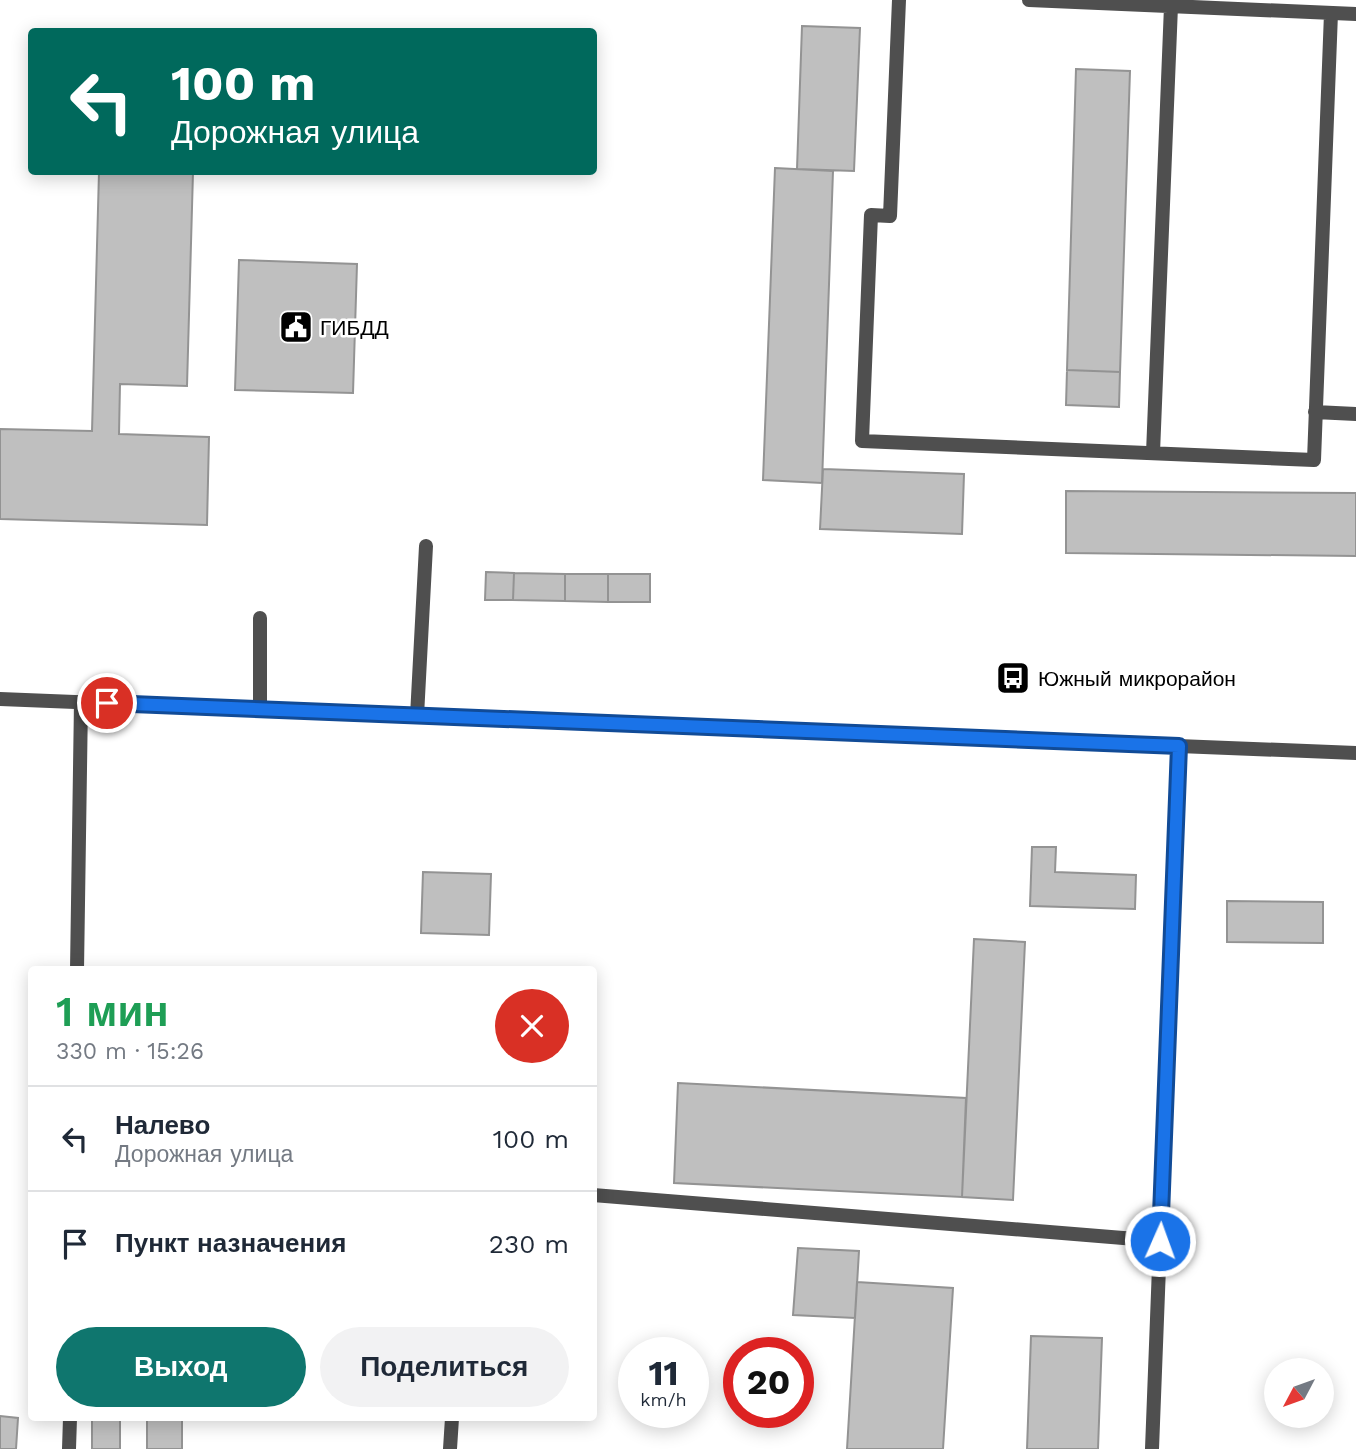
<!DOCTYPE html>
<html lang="ru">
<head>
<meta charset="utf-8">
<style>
  body { margin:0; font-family:"Work Sans",sans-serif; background:#f2f2f3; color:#1f2937; height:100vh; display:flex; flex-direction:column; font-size:26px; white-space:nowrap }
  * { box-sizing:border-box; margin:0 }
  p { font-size:23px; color:#747a83 }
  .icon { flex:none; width:38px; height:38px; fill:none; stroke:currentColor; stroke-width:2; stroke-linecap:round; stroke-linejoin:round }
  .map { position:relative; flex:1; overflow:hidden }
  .panel { position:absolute; left:28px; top:966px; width:569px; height:455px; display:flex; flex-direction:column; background:#fff; border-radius:7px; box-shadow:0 4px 18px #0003 }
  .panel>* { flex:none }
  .top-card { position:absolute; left:28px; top:28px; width:569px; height:147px; border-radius:7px; box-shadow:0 4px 18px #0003; background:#00695c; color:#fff; overflow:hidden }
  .needle { width:46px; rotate:229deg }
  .fabs { position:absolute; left:1264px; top:1358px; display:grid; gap:14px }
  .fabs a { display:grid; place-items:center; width:70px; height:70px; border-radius:50%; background:#fff; box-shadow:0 4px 18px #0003; font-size:35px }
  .speed { position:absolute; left:618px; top:1337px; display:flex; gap:14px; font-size:35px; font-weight:700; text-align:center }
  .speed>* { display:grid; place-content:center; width:91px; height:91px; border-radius:50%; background:#fff; box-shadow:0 4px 18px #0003; line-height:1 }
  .speed small { font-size:18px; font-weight:400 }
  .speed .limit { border:10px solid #d22; background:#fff; color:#111 }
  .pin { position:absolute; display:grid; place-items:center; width:60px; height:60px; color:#fff; margin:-30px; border:4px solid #fff; border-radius:50%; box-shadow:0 2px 7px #0007 }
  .me { position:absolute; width:77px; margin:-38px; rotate:2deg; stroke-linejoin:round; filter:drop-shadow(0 0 5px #0008) }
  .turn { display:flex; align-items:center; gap:24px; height:147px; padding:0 28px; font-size:32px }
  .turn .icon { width:91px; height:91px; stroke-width:2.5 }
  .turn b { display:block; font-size:49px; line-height:60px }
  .round { display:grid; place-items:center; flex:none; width:74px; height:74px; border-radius:37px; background:#f2f2f3 }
  .headline { display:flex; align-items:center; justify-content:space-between; height:119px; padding:0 28px }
  h1 { font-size:42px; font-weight:600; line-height:52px; color:#1e9e55 }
  .cta { display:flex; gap:14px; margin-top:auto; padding:14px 28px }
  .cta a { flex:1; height:80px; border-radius:42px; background:#0f766e; color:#fff; font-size:28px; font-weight:600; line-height:80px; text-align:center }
  .cta a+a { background:#f2f2f3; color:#1f2937 }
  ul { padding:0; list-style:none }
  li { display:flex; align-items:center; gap:21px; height:105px; padding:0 28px; border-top:2px solid #e0e1e3 }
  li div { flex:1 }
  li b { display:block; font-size:26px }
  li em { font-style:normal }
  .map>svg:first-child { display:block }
  .building { fill:#bfbfbf; stroke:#939393; stroke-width:2 }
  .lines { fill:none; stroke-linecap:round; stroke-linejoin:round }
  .service { stroke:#4f4f4f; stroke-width:14 }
  .tertiary { stroke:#4f4f4f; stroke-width:14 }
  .route-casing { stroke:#114b97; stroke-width:18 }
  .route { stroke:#1a73e8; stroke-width:12 }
  .labels { text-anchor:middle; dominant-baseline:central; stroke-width:5; stroke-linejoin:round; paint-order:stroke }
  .poi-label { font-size:21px; fill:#000; stroke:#fff; text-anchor:start }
</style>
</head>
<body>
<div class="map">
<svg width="1356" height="1449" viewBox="0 0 1356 1449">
  <rect width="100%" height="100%" fill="#fff"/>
  <!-- building -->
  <path class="building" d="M802,26l58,2 -6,143 -57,-2z
    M1076,69l54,2 -10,301 -53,-2z
    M775,168l58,3 -11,312 -59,-3z
    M99,172h94l-6,214 -67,-2 -1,50 90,3 -2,88 -207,-6v-90l92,2z
    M239,260l118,4 -4,129 -118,-3z
    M1067,370l53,2 -1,35 -53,-2z
    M823,469l141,5 -2,60 -142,-5z
    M1066,491l290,2v63l-290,-3z
    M486,572l28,1 -1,27h-28z
    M514,573l51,1v27l-52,-1z
    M565,574h43v28l-43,-1z
    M608,574h42v28h-42z
    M1032,847h24l-1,25 81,3 -1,34 -105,-3z
    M423,872l68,2 -2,61 -68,-2z
    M1227,901l96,1v41l-96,-1z
    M974,939l51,3 -12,258 -51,-3z
    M678,1083l288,15 -4,99 -288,-14z
    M798,1248l61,3 -4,67 -62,-3z
    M857,1282l96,6 -10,161h-96z
    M1031,1336l71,2 -4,111h-71z
    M0,1416l18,2 -2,31h-16z
    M92,1418h28v31h-28z
    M147,1418h35v31h-35z"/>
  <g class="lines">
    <!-- service -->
    <path class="service" d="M899,0l-9,216 -19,-1 -9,226 452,19 17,-447
      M1029,0l327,14
      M1315,412l41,2
      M1153,453l18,-447
      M260,709v-91
      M417,716l9,-170
      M77,970l4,-268
      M593,1195l567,46
      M69,1449l1,-31
      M450,1449l2,-31
      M1152,1449l27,-703"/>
    <!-- tertiary -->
    <path class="tertiary" d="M0,699l1356,54"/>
  </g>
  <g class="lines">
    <defs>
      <path id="route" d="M107,703l1072,43 -19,495"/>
    </defs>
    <!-- route casing -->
    <use href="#route" class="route-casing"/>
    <!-- route -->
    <use href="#route" class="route"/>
  </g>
  <!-- icons -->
  <defs>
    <symbol id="civic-square" viewBox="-11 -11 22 22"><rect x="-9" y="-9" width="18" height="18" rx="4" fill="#000" stroke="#fff"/><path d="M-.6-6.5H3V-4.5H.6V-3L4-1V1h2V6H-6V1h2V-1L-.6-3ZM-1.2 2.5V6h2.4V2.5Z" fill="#fff"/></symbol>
    <symbol id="bus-square" viewBox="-11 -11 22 22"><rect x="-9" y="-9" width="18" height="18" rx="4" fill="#000" stroke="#fff"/><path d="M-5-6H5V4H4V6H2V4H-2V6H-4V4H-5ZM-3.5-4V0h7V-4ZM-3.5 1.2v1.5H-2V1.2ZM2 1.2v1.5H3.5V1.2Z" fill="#fff"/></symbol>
  </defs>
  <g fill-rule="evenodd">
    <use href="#civic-square" x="277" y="308" width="38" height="38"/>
    <use href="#bus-square" x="994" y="659" width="38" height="38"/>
  </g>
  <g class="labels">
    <!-- poi labels -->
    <g class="poi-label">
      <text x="320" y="327">ГИБДД</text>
      <text x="1038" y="678">Южный микрорайон</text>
    </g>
  </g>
</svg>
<div class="fabs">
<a><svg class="needle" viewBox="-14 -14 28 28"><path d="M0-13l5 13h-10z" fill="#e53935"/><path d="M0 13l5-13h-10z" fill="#747a83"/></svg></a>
</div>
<div class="speed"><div>11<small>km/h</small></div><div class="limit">20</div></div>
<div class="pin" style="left:107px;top:703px;background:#d93025"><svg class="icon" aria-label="arrive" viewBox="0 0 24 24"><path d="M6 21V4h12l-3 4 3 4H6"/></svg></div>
<svg class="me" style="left:1160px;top:1241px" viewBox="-20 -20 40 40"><circle r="17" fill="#1a73e8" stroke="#fff" stroke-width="3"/><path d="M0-11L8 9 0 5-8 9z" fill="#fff"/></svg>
<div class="top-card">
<div class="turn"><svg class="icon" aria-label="left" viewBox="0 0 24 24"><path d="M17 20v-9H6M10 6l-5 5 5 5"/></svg><div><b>100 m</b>Дорожная улица</div></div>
</div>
<section class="panel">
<div class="headline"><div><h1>1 мин</h1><p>330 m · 15:26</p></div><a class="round" style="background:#d93025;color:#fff"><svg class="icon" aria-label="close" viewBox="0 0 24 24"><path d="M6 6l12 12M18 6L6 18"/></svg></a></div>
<ul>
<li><svg class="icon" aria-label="left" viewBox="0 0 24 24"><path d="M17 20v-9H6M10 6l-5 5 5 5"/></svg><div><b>Налево</b><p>Дорожная улица</p></div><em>100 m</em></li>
<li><svg class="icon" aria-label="arrive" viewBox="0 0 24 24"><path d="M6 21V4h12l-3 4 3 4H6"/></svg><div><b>Пункт назначения</b></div><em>230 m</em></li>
</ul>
<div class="cta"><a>Выход</a><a>Поделиться</a></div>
</section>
</div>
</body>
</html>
